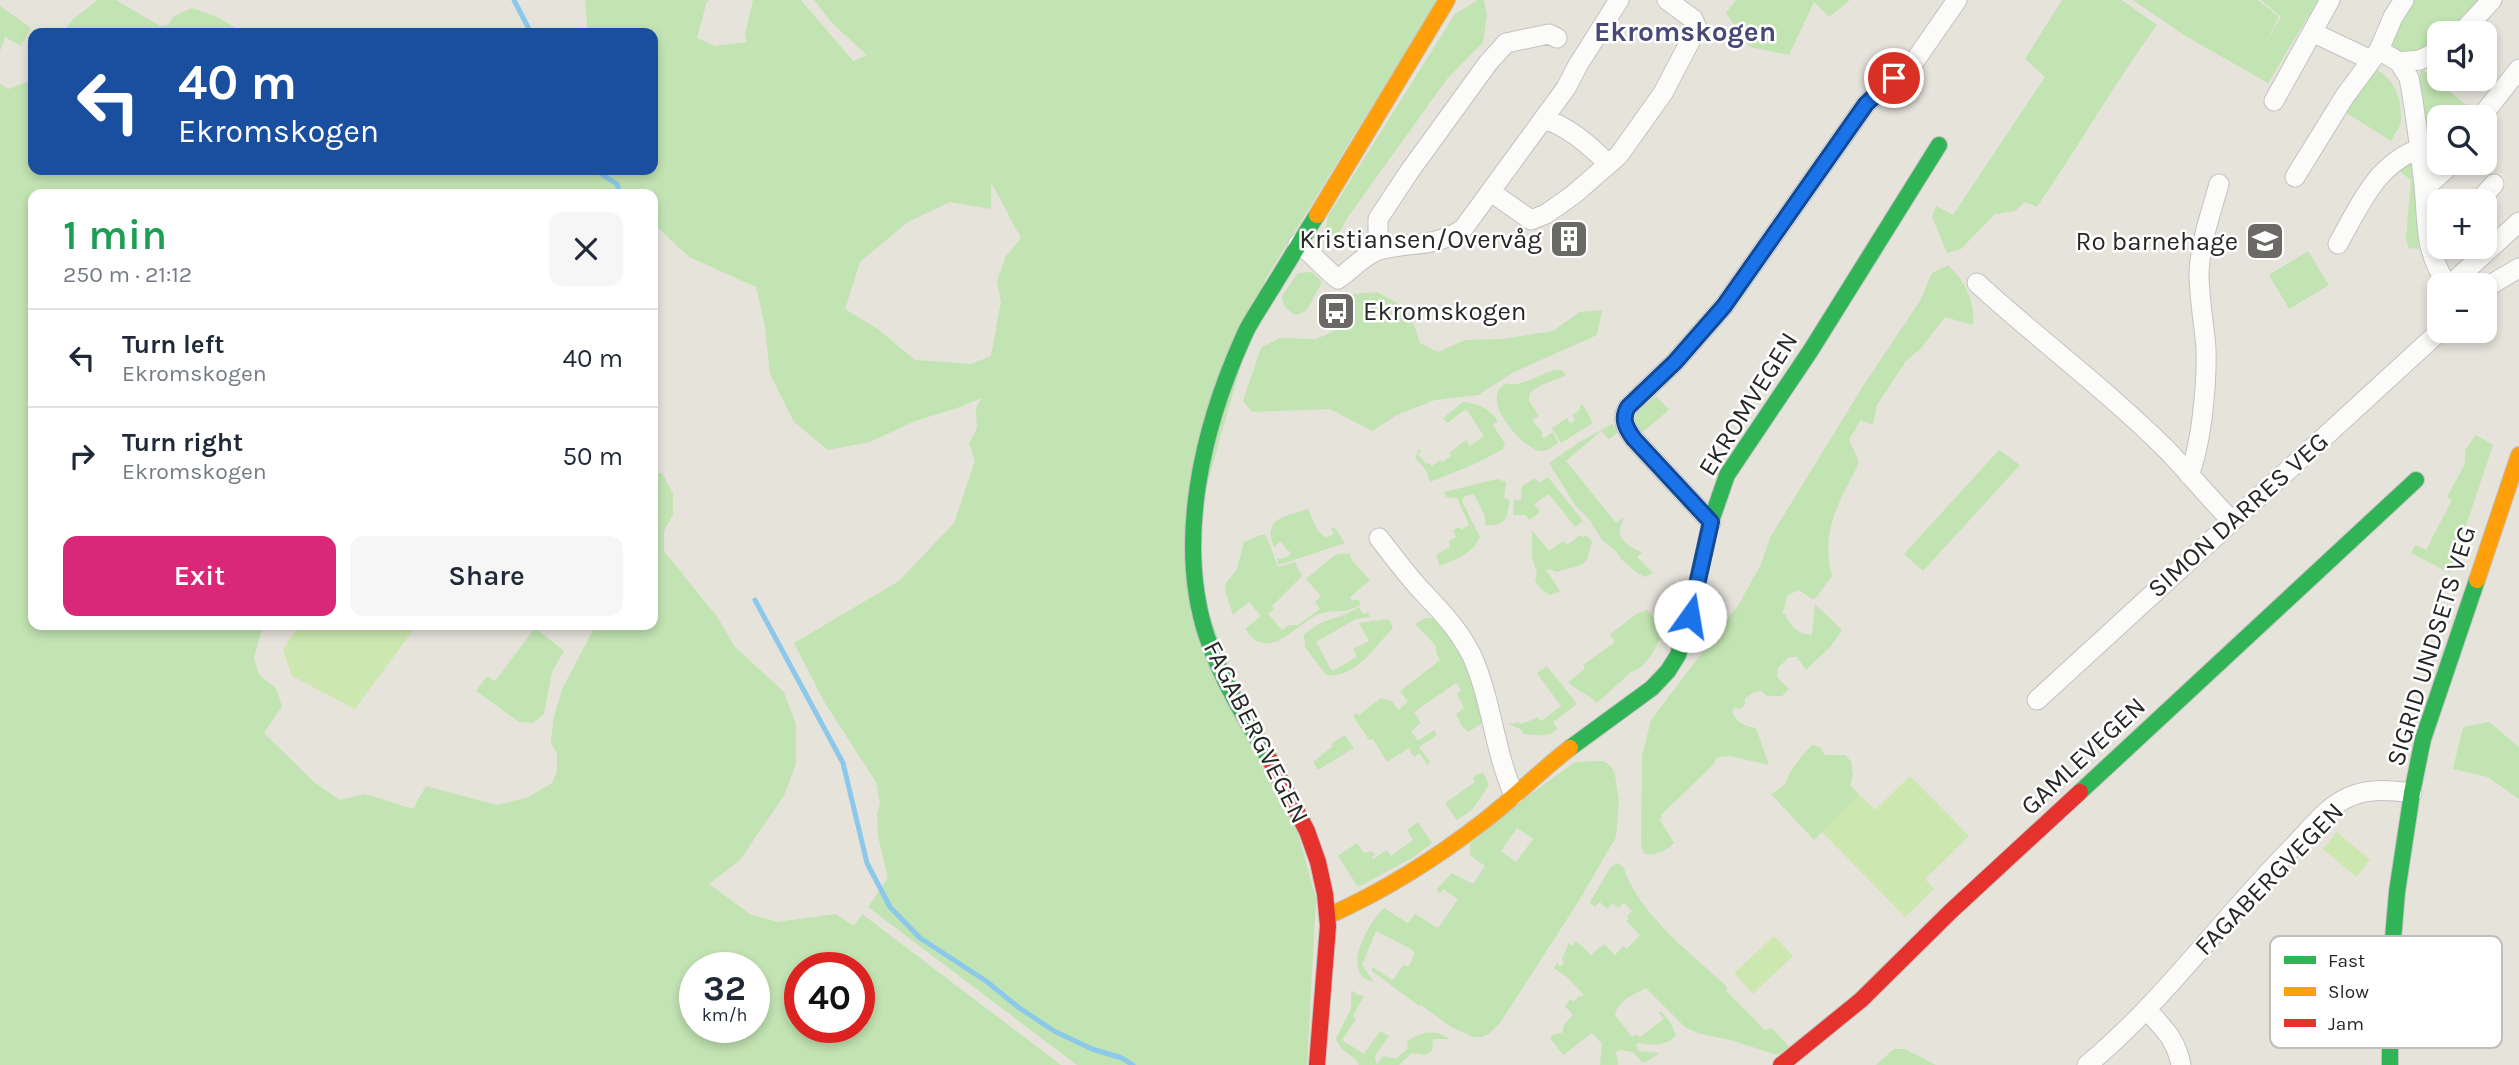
<!DOCTYPE html>
<html lang="en">
<head>
<meta charset="utf-8">
<style>
  body { margin:0; font-family:Karla,sans-serif; background:#f6f6f7; color:#1f2937; height:100vh; display:flex; flex-direction:column; font-size:26px; white-space:nowrap }
  * { box-sizing:border-box; margin:0 }
  p { font-size:23px; color:#747a83 }
  .icon { flex:none; width:38px; height:38px; fill:none; stroke:currentColor; stroke-width:2; stroke-linecap:round; stroke-linejoin:round }
  .map { position:relative; flex:1; overflow:hidden }
  .side { position:absolute; left:28px; top:189px; width:630px; height:441px; display:flex; flex-direction:column; background:#fff; border-radius:14px; box-shadow:0 4px 10px #0003 }
  .side>* { flex:none }
  .guide { position:absolute; left:28px; top:28px; width:630px; height:147px; border-radius:14px; box-shadow:0 4px 10px #0003; background:#1a4fa0; color:#fff; overflow:hidden }
  .buttons { position:absolute; left:2427px; top:21px; display:grid; gap:14px }
  .buttons a { display:grid; place-items:center; width:70px; height:70px; border-radius:14px; background:#fff; box-shadow:0 4px 10px #0003; font-size:35px }
  .speed { position:absolute; left:679px; top:952px; display:flex; gap:14px; font-size:35px; font-weight:700; text-align:center }
  .speed>* { display:grid; place-content:center; width:91px; height:91px; border-radius:50%; background:#fff; box-shadow:0 4px 10px #0003; line-height:1 }
  .speed small { font-size:18px; font-weight:400 }
  .speed .limit { border:10px solid #d22; background:#fff; color:#111 }
  .pin { position:absolute; display:grid; place-items:center; width:60px; height:60px; color:#fff; margin:-30px; border:4px solid #fff; border-radius:50%; box-shadow:0 2px 7px #0007 }
  .me { position:absolute; width:77px; margin:-38px; rotate:13deg; stroke-linejoin:round; filter:drop-shadow(0 0 5px #0008) }
  .turn { display:flex; align-items:center; gap:24px; height:147px; padding:0 35px; font-size:32px }
  .turn .icon { width:91px; height:91px; stroke-width:2.5 }
  .turn b { display:block; font-size:49px; line-height:60px }
  .round { display:grid; place-items:center; flex:none; width:74px; height:74px; border-radius:14px; background:#f6f6f7 }
  .headline { display:flex; align-items:center; justify-content:space-between; height:119px; padding:0 35px }
  h1 { font-size:42px; font-weight:600; line-height:52px; color:#1e9e55 }
  .cta { display:flex; gap:14px; margin-top:auto; padding:14px 35px }
  .cta a { flex:1; height:80px; border-radius:14px; background:#db2777; color:#fff; font-size:28px; font-weight:600; line-height:80px; text-align:center }
  .cta a+a { background:#f6f6f7; color:#1f2937 }
  ul { padding:0; list-style:none }
  li { display:flex; align-items:center; gap:21px; height:98px; padding:0 35px; border-top:2px solid #e0e1e3 }
  li div { flex:1 }
  li b { display:block; font-size:26px }
  li em { font-style:normal }
  .map>svg:first-child { display:block }
  .green { fill:#c2e3b2; fill-rule:evenodd }
  .pitch { fill:#cde7b0 }
  .lines { fill:none; stroke-linecap:round; stroke-linejoin:round }
  .stream { stroke:#8cc8ea; stroke-width:5 }
  .street-casing { stroke:#c3c2c1; stroke-width:21 }
  .fast-casing { stroke:#c3c2c1; stroke-width:18 }
  .slow-casing { stroke:#c3c2c1; stroke-width:18 }
  .jam-casing { stroke:#c3c2c1; stroke-width:18 }
  .street { stroke:#fbfbfa; stroke-width:19 }
  .fast { stroke:#30b455; stroke-width:16 }
  .slow { stroke:#ff9f0a; stroke-width:16 }
  .jam { stroke:#e5322d; stroke-width:16 }
  .route-casing { stroke:#114b97; stroke-width:18 }
  .route { stroke:#1a73e8; stroke-width:12 }
  .labels { text-anchor:middle; dominant-baseline:central; stroke-width:5; stroke-linejoin:round; paint-order:stroke }
  .poi-label { font-size:26px; fill:#272727; stroke:#fff; text-anchor:end }
  .street-label { font-size:26px; fill:#272727; stroke:#fff }
  .neighbourhood-label { font-size:28px; font-weight:bold; fill:#474a77; stroke:#fff }
  .key { fill:#fff; stroke:#bebebe; stroke-width:2 }
  .key-label { font-size:19px; fill:#272727 }
</style>
</head>
<body>
<div class="map">
<svg width="2519" height="1065" viewBox="0 0 2519 1065">
  <rect width="100%" height="100%" fill="#e6e3db"/>
  <!-- green -->
  <path class="green" d="M98,0h18l44,26 8,-1 6,-9 18,-8 25,9 27,16h-181l10,-14z
    M585,0h125l-3,1 -10,37 18,8 32,-4 -2,-7 8,-35h48l52,61 14,-6 -34,-31 -19,-24h623l-172,280 -79,279 112,274 18,66 -9,166h-230l-209,-158 20,-29 -10,-42 -1,-21 3,-12 -4,-21 -51,-79 -31,-60 105,-62 55,-58 21,-62 -6,-17 8,-16 -1,-19 5,-11 -21,9 -45,14 -45,21 -42,8 -34,-28 -24,-48 -5,-47 -9,-40 -67,-30 -36,-34v-29h-620v431h230l-9,33 5,17 17,13 6,18 -18,27 51,50 25,17 25,-6 48,15 13,-23 71,19 30,-7 25,-15 5,-12v-17l-6,-11 2,-22 9,-32 34,-64h57v-152h9l11,20v22l-9,16v20l54,67 16,28 50,46 12,33v38l-11,31 -45,66 -31,24 41,30 27,8 59,-8 18,12 8,-12 199,151h-1061v-981l9,5 24,-10v91h620v-137h-65zM991,182l30,56 -15,18 -9,25 4,21 -10,54 -20,8 -56,-4 -36,-30 -34,-21 15,-47 48,-40 42,-20 41,7zM695,968h59v59h-59zM800,968h59v59h-59z
    M1478,0h6l3,15 -4,27 -36,37 -99,138 -13,23 -10,-8 3,-16 127,-202z
    M1736,0h114l-21,17 -15,-15 -25,53 -39,-8 -24,-34z
    M2062,0h60l35,25c-43,59 -79,122 -120,182l-12,-5 -10,9 -20,3 -34,35 -14,4 -15,-36 4,-11 17,9 92,-138 -20,-18z
    M2133,0h125l21,17 -14,27 16,-27 -20,-17h57l-50,83 -81,-46z
    M2409,0h71l-14,19 -16,14h-10l-1,7 -32,15 -16,-5 -4,-12z
    M0,6l31,22 -10,18 -16,-9 -5,14z
    M2373,68c21,9 29,30 28,53 -1,6 -7,14 -10,20l-49,-31z
    M2421,69l57,45 -3,3h-35v46l-10,3 -11,-86z
    M2407,160l6,4 6,85 -10,-1 -3,-9 5,-59 -17,-13z
    M2308,251l21,34 -40,24 -20,-34z
    M1948,265c17,16 27,36 25,60l-28,-8 -24,31 -15,13 -29,44 -4,20 -12,-5 -12,19 10,24c-20,40 -39,67 -27,113l-18,24 -15,-10 -11,5 -6,19 3,-1c5,14 13,21 27,22l3,-31 27,26 -11,16 -25,24 -9,-13h-8l-11,11 -1,9 12,12 -7,7h-15l-6,-5 -7,1 -9,6v7l-5,4 -5,-1 -3,2c3,13 13,16 24,18l13,37 -39,-9 -12,1 -3,3v3l-53,51 -2,6 14,23c-8,8 -18,13 -29,11l-4,-8 1,-90 9,-36 88,-116 21,-38 11,-30 92,-150 57,-85 12,-28z
    M1312,272l10,10 -16,29 -10,4c-9,-5 -14,-9 -14,-19l16,-23z
    M1376,292c30,14 35,20 44,51l18,9 27,-12 37,-1 51,-8 27,-19 22,-2 -5,25 -83,37 -36,23 -43,5 -38,15 -25,16 -42,-22 -78,3 -9,-11 18,-53 18,-10 37,1 16,-7 16,-19 5,-19z
    M1554,370h8l4,5c-14,7 -26,8 -37,19v7l10,15 -7,4 11,13 -2,2 3,3 9,-6 5,11c-4,3 -10,8 -15,8 -15,3 -62,-47 -41,-65 5,-4 10,-1 15,-2 13,-3 25,-10 37,-14z
    M1656,396l13,14 -29,24 -6,-8 3,-13z
    M1463,402c13,0 29,9 35,19l-5,4 12,19 -2,5 -28,15 -45,18 -4,-12 -11,-12 4,-9 2,3 -3,2 8,10 3,-1 3,3 8,-6 2,2 9,-6 -2,-3 17,-13 4,6 14,-10 -18,-27 -19,14 -4,-5z
    M1580,405l4,1 9,17 -32,20 -9,-15 15,-10 4,6 4,-4 -3,-5 8,-5z
    M1612,424l8,7 -11,8 -8,-8 -35,30 50,62 8,-6c-1,4 -3,7 -4,11 -3,11 13,22 22,24l-5,5 16,16 -8,4 -9,-5 -15,-13 -4,-7 -15,-12 -13,-21 -14,-14 -26,-42 32,-22z
    M2476,435l17,10 -43,128 -39,-20 4,-8 11,5 26,-50 -5,-3 18,-33v-14z
    M1999,450l21,15 -97,106 -19,-17z
    M1548,477l35,44 -8,6 -26,-33 -15,10 6,8 -11,8 -4,-5h-12l1,-15h7l1,-14 13,-8 4,5z
    M1497,479l9,3 -2,16 6,2c-3,18 -4,27 -25,25v-8l-11,-23 -9,2 -3,5 18,36c-7,17 -24,22 -40,29l-4,-11 14,-8 -1,-6 7,-4 -3,-7 6,-3 2,3 8,-5 -12,-27 -11,-1 -2,-5z
    M1308,509l10,22 7,6 6,-1 3,-3 -3,-4 3,-2 11,16 -66,22 -2,-6 11,-2 3,-5 -5,-2 -5,-9 -7,6c-13,-30 14,-31 34,-38z
    M1532,530l17,21 14,-10 4,4 13,-10 3,2 3,-2 7,7c-4,6 -3,10 -6,17 -4,9 -20,8 -30,13l-7,-3 -4,1 14,21 -10,4 -9,-6 -6,-8 2,-8 -5,-15z
    M1260,535h6l12,32 17,-5 7,14 -30,30 2,3 -6,5 14,16 7,-5h9l22,-16 -5,-7 6,-6 -15,-17 29,-24 14,-2 4,9 17,18 -20,17 2,3h7l1,5c-17,9 -20,4 -37,8 -24,5 -52,54 -78,16l16,-13 -12,-14 -16,13 -8,-24 1,-8 11,-14 7,-27z
    M1359,607l4,7 5,-2 2,5 -14,2 -40,23 16,29 25,-14 -4,-8 16,-8 -10,-18 30,-4 4,9c-18,18 -37,51 -67,47l-21,-28 -1,-12c15,-16 37,-16 55,-28z
    M1647,610l12,14 3,12c-8,14 -15,31 -31,36l-34,31c-9,-10 -20,-11 -29,-21l17,-13 -2,-4 32,-23 -5,-8 28,-21z
    M1425,618h9l6,5 29,45 15,54 -16,10 -7,-7 -5,-11 8,-6 -7,-14 4,-4 -5,-7 -42,29 7,11 -10,8 7,10 16,-11 3,5 -18,12 11,15 -3,3 -7,-12 -6,4 -4,-5 1,-5 -24,15 -14,-23 -4,1 -16,-24 4,-3 2,2 22,-17 11,3 6,9 10,-8 -8,-11 40,-31 -4,-7v-7l-21,-22z
    M535,628l29,23 -12,21 -8,42 -11,9 -14,-1 -43,-31 11,-15 8,5z
    M1547,666l30,38 -24,18 4,7c-8,9 -21,6 -33,5l-4,-5 -12,-5 10,-2 4,2 16,-7 3,4 20,-15 -24,-33z
    M2489,722l30,25v52l-31,-22 -35,-8 10,-42z
    M1345,735l9,13 -36,22 -5,-8 20,-16 -2,-2z
    M1812,745l8,2 5,8h20l6,6 2,15 -3,9 10,10 -46,45 -43,-46 15,-10c3,-15 16,-28 26,-39z
    M1603,761l8,5 4,9 4,26 -3,36 -38,65 -78,121 -10,10 -8,4h-9l-22,-10 -30,-22 -2,1 -47,-35v-4l21,13 10,-15 5,2 7,-13 -4,-5 -35,-18 -14,34 12,17c-36,-8 -5,-60 10,-74l24,15 7,-9 23,14 20,-29 -15,-10 -3,5 -3,-5 15,-16 21,11 12,-18 -15,-11v-11l43,-37 62,-45zM1517,828l16,11 -17,23 -15,-11z
    M1483,772l6,13 -17,25 -15,10 -12,-17 30,-21 -2,-5z
    M1418,822l14,21 -20,15 -54,29 -20,-31 19,-13 7,10 8,-2 3,4 -3,2 1,2 14,-9 4,6 22,-16 -6,-10z
    M1617,863l6,3c15,48 68,87 104,121l-1,4 39,39 7,-2 18,20 -13,7 -46,-15 -30,-6 -15,-6 -40,-40c-13,7 -27,11 -31,27l17,22 4,-3 4,3 24,-18 -5,-7h2l8,8 7,15c-9,12 -24,10 -38,8l-2,2 2,6 22,2 -14,9h-4l-9,-10 -12,-2 -5,2 2,13h-18l2,-21 -10,-11 -29,22 -13,-17 4,-4 8,-1 2,-8 9,-11 -8,-7 5,-8 4,3 4,-5 6,-2 -17,-18 -13,-9 3,-5 4,4 3,-4 -2,-4 7,-16 3,3 4,-5 15,14 13,-11 11,11 8,-9 4,3 13,-14 -14,-14 3,-2 -2,-3 5,-5 -8,-8 -6,5 -5,-5 -6,6 -7,-7 -6,5 -4,-5 20,-34z
    M1354,991l2,3 8,2 -11,20 3,3 -14,21 22,14 16,-23 9,5 -14,20 1,8 8,-8 12,3 12,-11 -1,-6c13,-11 29,-13 43,-3h-17l-1,12 -6,4 -14,-2 -13,12h-40c-5,-12 -20,-12 -23,-27l15,-29v-17z
    M1894,1049h11l31,16h-60z"/>
  <!-- pitch -->
  <path class="pitch" d="M299,625h118l-62,84 -63,-33 -9,-26z
    M1910,776l59,60 -44,43 9,10 -29,28 -83,-85 38,-37 15,15z
    M2337,832l33,28 -14,17 -33,-28z
    M1774,936l19,20 -40,38 -19,-21z"/>
  <g class="lines">
    <!-- stream -->
    <path class="stream" d="M514,0l17,33
      M595,170l22,14 3,10
      M755,600l88,163 24,100 23,44 30,31 66,43 32,26 36,24 38,18 30,9 11,7"/>
    <defs>
      <path id="street" d="M2314,33l57,27
        M2461,33l31,-33
        M2379,50l20,12 10,16c7,36 11,72 15,108 4,41 0,62 23,99
        M2399,62l21,-2 20,-10
        M2274,101l56,-101
        M2481,117l38,-48
        M1545,119c25,9 45,26 63,45
        M2295,177l50,-81 34,-46 14,-33 11,-17
        M2424,189l21,-19 5,-7
        M1491,192l40,28 15,-6 27,-19 46,-40 44,-62 34,-65 -4,-9 -26,-19
        M2479,201l15,-17
        M1298,244c16,10 25,24 40,35 13,-9 26,-24 41,-29 32,-9 52,-1 84,-21l103,-141 12,-23 41,-65
        M2338,244c21,-37 38,-80 81,-95
        M1378,250v-31l31,-47 79,-109 18,-20 43,-9 8,4
        M1977,283c62,57 130,107 190,167 22,23 42,48 65,71
        M2450,285l69,-63
        M2485,288l34,-20
        M2189,475c13,-32 18,-93 17,-127 -2,-25 -7,-50 -7,-75 1,-30 12,-60 20,-89
        M1711,522l-77,-83c-8,-11 -13,-20 -6,-32l47,-45 49,-56 142,-202 50,-45 41,-59
        M1379,538c13,17 26,34 40,50 20,21 40,41 53,68 20,45 22,94 42,139
        M2037,700l403,-369
        M2147,1010c17,19 29,29 34,55
        M2087,1065c76,-63 133,-144 202,-214 18,-18 36,-44 60,-54 20,-9 42,-7 63,-4"/>
      <path id="fast" d="M1570,748l82,-60 16,-17 10,-16 12,-39 20,-92 17,-49 84,-125 128,-205
        M1270,760c-24,-40 -48,-79 -63,-123 -32,-96 -4,-210 36,-299 6,-15 16,-28 24,-42 17,-27 33,-54 50,-81
        M2080,792l336,-312
        M2390,1065v-91l7,-82 15,-99 11,-54 54,-159"/>
      <path id="slow" d="M1317,215l130,-215
        M2477,580l42,-125
        M1328,916c56,-25 107,-57 156,-95 30,-23 56,-50 86,-73"/>
      <path id="jam" d="M1270,760l37,71 11,31 7,32 3,32 -11,139
        M1781,1065l80,-65 89,-88 130,-120"/>
    </defs>
    <!-- street casing -->
    <use href="#street" class="street-casing"/>
    <!-- fast casing -->
    <use href="#fast" class="fast-casing"/>
    <!-- slow casing -->
    <use href="#slow" class="slow-casing"/>
    <!-- jam casing -->
    <use href="#jam" class="jam-casing"/>
    <!-- street -->
    <use href="#street" class="street"/>
    <!-- fast -->
    <use href="#fast" class="fast"/>
    <!-- slow -->
    <use href="#slow" class="slow"/>
    <!-- jam -->
    <use href="#jam" class="jam"/>
  </g>
  <g class="lines">
    <defs>
      <path id="route" d="M1690,616l21,-94 -77,-83c-8,-11 -13,-20 -6,-32l47,-45 49,-56 142,-202 28,-26"/>
    </defs>
    <!-- route casing -->
    <use href="#route" class="route-casing"/>
    <!-- route -->
    <use href="#route" class="route"/>
  </g>
  <!-- icons -->
  <defs>
    <symbol id="building-square" viewBox="-11 -11 22 22"><rect x="-9" y="-9" width="18" height="18" rx="4" fill="#6a6966" stroke="#fff"/><path d="M-4-6H4V6H1V3H-1V6H-4ZM-2.5-4.3h1.7v1.8h-1.7ZM.8-4.3h1.7v1.8H.8ZM-2.5-1h1.7V.8h-1.7ZM.8-1h1.7V.8H.8Z" fill="#fff"/></symbol>
    <symbol id="school-square" viewBox="-11 -11 22 22"><rect x="-9" y="-9" width="18" height="18" rx="4" fill="#6a6966" stroke="#fff"/><path d="M0-5L7-2L0 1L-7-2ZM-4 1L0 2.5L4 1V4Q0 6-4 4Z" fill="#fff"/></symbol>
    <symbol id="bus-square" viewBox="-11 -11 22 22"><rect x="-9" y="-9" width="18" height="18" rx="4" fill="#6a6966" stroke="#fff"/><path d="M-5-6H5V4H4V6H2V4H-2V6H-4V4H-5ZM-3.5-4V0h7V-4ZM-3.5 1.2v1.5H-2V1.2ZM2 1.2v1.5H3.5V1.2Z" fill="#fff"/></symbol>
  </defs>
  <g fill-rule="evenodd">
    <use href="#building-square" x="1547" y="217" width="44" height="44"/>
    <use href="#school-square" x="2243" y="219" width="44" height="44"/>
    <use href="#bus-square" x="1314" y="289" width="44" height="44"/>
  </g>
  <g class="labels">
    <!-- poi labels -->
    <g class="poi-label">
      <text x="1542" y="239">Kristiansen/Overvåg</text>
      <text x="2238" y="241">Ro barnehage</text>
      <text x="1363" y="311" text-anchor="start">Ekromskogen</text>
    </g>
    <!-- street labels -->
    <g class="street-label">
      <text transform="translate(1748 404) rotate(-58)">EKROMVEGEN</text>
      <text transform="translate(2238 515) rotate(-42)">SIMON DARRES VEG</text>
      <text transform="translate(2431 646) rotate(-73)">SIGRID UNDSETS VEG</text>
      <text transform="translate(1256 732) rotate(63)">FAGABERGVEGEN</text>
      <text transform="translate(2083 756) rotate(-43)">GAMLEVEGEN</text>
      <text transform="translate(2269 879) rotate(-46)">FAGABERGVEGEN</text>
    </g>
    <!-- neighbourhood labels -->
    <g class="neighbourhood-label">
      <text x="1685" y="31">Ekromskogen</text>
    </g>
  </g>
  <!-- legend -->
  <rect x="2270" y="936" width="232" height="112" rx="10" class="key"/>
  <rect x="2284" y="956" width="32" height="8" fill="#30b455"/>
  <rect x="2284" y="987" width="32" height="9" fill="#ff9f0a"/>
  <rect x="2284" y="1019" width="32" height="8" fill="#e5322d"/>
  <g class="key-label">
    <text x="2328" y="967">Fast</text>
    <text x="2328" y="998">Slow</text>
    <text x="2328" y="1030">Jam</text>
  </g>
</svg>
<div class="buttons">
<a><svg class="icon" aria-label="sound" viewBox="0 0 24 24"><path d="M4 9h4l5-4v14l-5-4H4zM17 9q2 3 0 6"/></svg></a>
<a><svg class="icon" aria-label="search" viewBox="0 0 24 24"><circle cx="10" cy="10" r="6"/><path d="M15 15l6 6"/></svg></a>
<a>+</a>
<a>−</a>
</div>
<div class="speed"><div>32<small>km/h</small></div><div class="limit">40</div></div>
<div class="pin" style="left:1894px;top:78px;background:#d93025"><svg class="icon" aria-label="arrive" viewBox="0 0 24 24"><path d="M6 21V4h12l-3 4 3 4H6"/></svg></div>
<svg class="me" style="left:1690px;top:616px" viewBox="-20 -20 40 40"><circle r="19" fill="#fff"/><path d="M0-13L10 11 0 6-10 11z" fill="#1a73e8"/></svg>
<div class="guide">
<div class="turn"><svg class="icon" aria-label="left" viewBox="0 0 24 24"><path d="M17 20v-9H6M10 6l-5 5 5 5"/></svg><div><b>40 m</b>Ekromskogen</div></div>
</div>
<section class="side">
<div class="headline"><div><h1>1 min</h1><p>250 m · 21:12</p></div><a class="round"><svg class="icon" aria-label="close" viewBox="0 0 24 24"><path d="M6 6l12 12M18 6L6 18"/></svg></a></div>
<ul>
<li><svg class="icon" aria-label="left" viewBox="0 0 24 24"><path d="M17 20v-9H6M10 6l-5 5 5 5"/></svg><div><b>Turn left</b><p>Ekromskogen</p></div><em>40 m</em></li>
<li><svg class="icon" aria-label="right" viewBox="0 0 24 24"><path d="M7 20v-9h11M14 6l5 5-5 5"/></svg><div><b>Turn right</b><p>Ekromskogen</p></div><em>50 m</em></li>
</ul>
<div class="cta"><a>Exit</a><a>Share</a></div>
</section>
</div>
</body>
</html>
